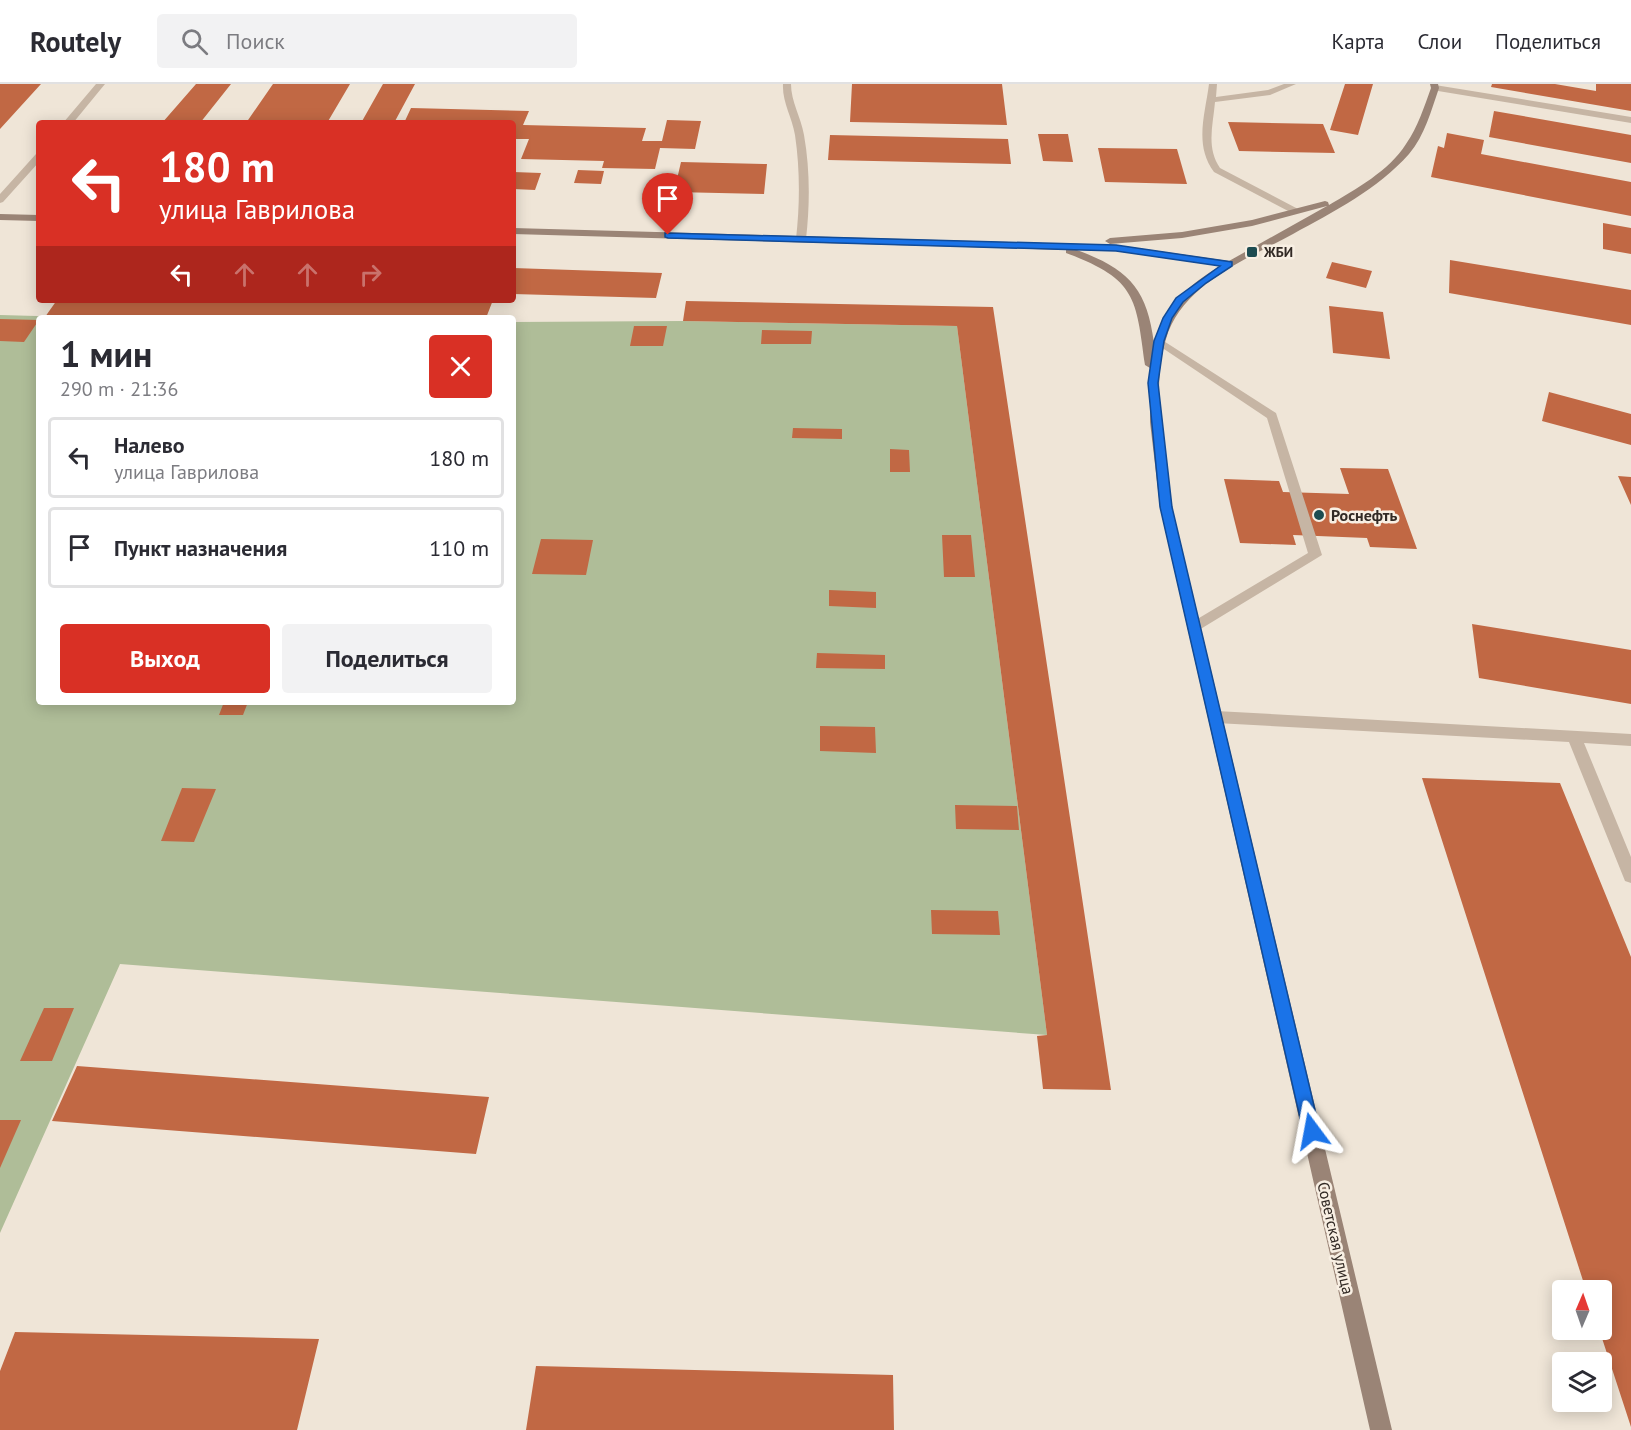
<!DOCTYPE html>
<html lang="ru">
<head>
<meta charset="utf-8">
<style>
  body { margin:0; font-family:"PT Sans",sans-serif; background:#f2f2f3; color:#2b2b33; height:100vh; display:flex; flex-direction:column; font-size:22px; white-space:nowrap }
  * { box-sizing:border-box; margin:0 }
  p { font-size:20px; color:#7c7c81 }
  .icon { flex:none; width:33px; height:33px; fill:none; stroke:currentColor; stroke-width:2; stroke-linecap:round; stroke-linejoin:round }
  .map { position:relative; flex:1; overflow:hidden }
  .drawer { position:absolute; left:36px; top:231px; width:480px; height:390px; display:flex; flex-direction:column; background:#fff; border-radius:6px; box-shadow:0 3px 15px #0003 }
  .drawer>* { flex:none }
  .hud { position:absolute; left:36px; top:36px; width:480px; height:183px; border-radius:6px; box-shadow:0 3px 15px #0003; background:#d93025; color:#fff; overflow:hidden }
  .needle { width:39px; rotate:2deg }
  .fabs { position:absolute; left:1552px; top:1196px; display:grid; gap:12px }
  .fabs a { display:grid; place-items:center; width:60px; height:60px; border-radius:6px; background:#fff; box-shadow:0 3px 15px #0003; font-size:30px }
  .pin { position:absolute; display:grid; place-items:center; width:51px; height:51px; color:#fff; margin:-62px -26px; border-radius:50% 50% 50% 0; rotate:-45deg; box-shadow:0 0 6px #0007 }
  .pin .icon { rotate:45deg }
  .me { position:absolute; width:66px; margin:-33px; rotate:347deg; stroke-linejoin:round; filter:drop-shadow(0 0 4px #0008) }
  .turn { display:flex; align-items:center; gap:21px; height:126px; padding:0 24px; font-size:27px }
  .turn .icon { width:78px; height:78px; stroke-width:2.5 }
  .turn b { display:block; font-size:42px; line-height:51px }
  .lanes { display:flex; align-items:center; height:57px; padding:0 24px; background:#0003; justify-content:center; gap:30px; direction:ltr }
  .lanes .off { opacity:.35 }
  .round { display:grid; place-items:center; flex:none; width:63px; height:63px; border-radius:6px; background:#f2f2f3 }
  .head { display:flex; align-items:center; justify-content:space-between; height:102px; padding:0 24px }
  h1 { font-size:36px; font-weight:800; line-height:45px }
  .cta { display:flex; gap:12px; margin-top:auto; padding:12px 24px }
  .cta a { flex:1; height:69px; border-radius:6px; background:#d93025; color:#fff; font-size:24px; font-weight:800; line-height:69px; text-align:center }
  .cta a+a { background:#f2f2f3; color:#2b2b33 }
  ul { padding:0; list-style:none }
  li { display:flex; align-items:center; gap:18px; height:81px; margin:0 12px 9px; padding:0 12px; border:3px solid #e1e1e2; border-radius:6px }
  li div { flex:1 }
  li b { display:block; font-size:22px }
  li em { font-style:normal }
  header { display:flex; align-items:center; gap:36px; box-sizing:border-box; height:84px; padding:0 30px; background:#fff; border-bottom:2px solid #e1e1e2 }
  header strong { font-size:28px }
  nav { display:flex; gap:33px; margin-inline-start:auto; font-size:21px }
  .search { width:420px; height:54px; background:#f2f2f3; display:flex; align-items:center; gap:15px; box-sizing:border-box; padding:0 21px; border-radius:6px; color:#7c7c81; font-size:22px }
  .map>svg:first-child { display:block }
  .green { fill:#afbd98 }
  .building { fill:#c16844 }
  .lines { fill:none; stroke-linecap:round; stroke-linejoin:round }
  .lane { fill:#c6b5a4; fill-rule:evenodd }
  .secondary { fill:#9a8476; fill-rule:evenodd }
  .route { fill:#1a73e8; stroke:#114b97; stroke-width:1.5 }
  .poi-dot { fill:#1d4c51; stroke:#f8efe3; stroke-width:2 }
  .labels { text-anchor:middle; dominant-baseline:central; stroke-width:5; stroke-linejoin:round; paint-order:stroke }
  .far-poi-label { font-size:14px; font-weight:bold; fill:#322a25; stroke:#f8efe3; text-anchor:start }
  .poi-label { font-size:16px; font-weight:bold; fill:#322a25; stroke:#f8efe3; text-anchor:start }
  .street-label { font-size:16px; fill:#322a25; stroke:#f8efe3 }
</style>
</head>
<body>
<header>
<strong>Routely</strong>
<div class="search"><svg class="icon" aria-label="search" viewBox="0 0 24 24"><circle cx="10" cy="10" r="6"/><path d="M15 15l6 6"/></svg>Поиск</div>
<nav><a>Карта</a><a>Слои</a><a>Поделиться</a></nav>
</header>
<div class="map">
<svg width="1631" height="1346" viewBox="0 0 1631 1346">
  <rect width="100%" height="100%" fill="#efe5d7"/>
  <!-- green -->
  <path class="green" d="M0,231l109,3h-70v384h474v-380l170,-1 274,5 90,709 -927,-71 -120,269z"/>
  <!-- building -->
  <path class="building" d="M0,0h41l-41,45z
    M196,0h35l-31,39h-38z
    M273,0h77l-23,39h-81z
    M383,0h32l-21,39h-33z
    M852,0h150l5,41 -157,-3z
    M1345,0h28l-15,51 -28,-5z
    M1492,0h63l41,7v-7h35v27l-140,-24z
    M411,24l118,3 -6,14 123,3 -4,13h20l5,-21 34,1 -6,28 -35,-1 -5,21 -53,-1 2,-7 -83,-2 8,-20h-16v-16h-109z
    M1494,27l137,24v28l-142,-26z
    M1228,38l95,2 12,29 -96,-2z
    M1447,49l37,7 -3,14 150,28v34l-200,-39 7,-31 6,2z
    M1038,50h30l5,28 -30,-1z
    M830,51l178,4 3,25 -183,-4z
    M1098,64l79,1 10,35 -82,-2z
    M681,78l86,2 -3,30 -90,-2z
    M578,86l26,1 -3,13 -27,-1z
    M513,88l28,1 -6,17 -22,-1z
    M1603,139l28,5v26l-28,-5z
    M1450,176l181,30v35l-182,-32z
    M1332,178l40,9 -6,17 -40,-10z
    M513,184l149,5 -6,25 -143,-4z
    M57,216h436l-7,18 -206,-3 -2,3 -233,-1z
    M686,217l307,6 118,783 -68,-1 -6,-53 10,-1 -90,-709 -274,-5z
    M1329,222l54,6 7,47 -57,-6z
    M0,235l39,1 -15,22 -24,-1z
    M634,242h33l-4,20h-33z
    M762,246l50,1 -1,13h-50z
    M1549,308l82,22v31l-89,-24z
    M793,344l49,1v10l-50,-1z
    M890,365l19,1 1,22h-20z
    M1340,384l48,1 29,80 -47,-2 -3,-9 -74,-3 3,10 -56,-2 -16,-64 55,2 4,11 66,2z
    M1618,392l13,1v28z
    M942,451h29l4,42h-31z
    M541,455l52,1 -7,35 -54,-1z
    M829,506l47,2v16l-47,-2z
    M1472,540l159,26v54l-152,-26z
    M817,569l68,2v14l-69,-1z
    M224,618h24l-5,13h-24z
    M820,642l55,1 1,26 -56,-2z
    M1422,694l138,5 71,174v470l-32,-98h3v-39h-16z
    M182,704l34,1 -22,53 -33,-1z
    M955,721l62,1 2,24 -63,-1z
    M931,826l67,1 2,24 -68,-1z
    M44,924h30l-22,53h-32z
    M77,982l412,31 -13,57 -424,-33z
    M0,1036h21l-21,48z
    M15,1248l304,7 -22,91h-297v-59z
    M536,1282l357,9 1,55h-368z"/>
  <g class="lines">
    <!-- lane -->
    <path class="lane" d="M96,0h9l-32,39h-10z
      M783,0h8c0,18 10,33 13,51 6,34 6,69 2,104l-5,3 -5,-3c4,-35 4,-70 -1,-104 -3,-18 -13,-33 -12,-51z
      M1209,0h8l-1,13 52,-7 16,-6h12l-26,11 -55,7c-2,23 -9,46 5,66l78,41v4h-6l-78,-41c-20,-27 -9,-57 -5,-88z
      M1435,1l196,32v6l-199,-33 -1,-2z
      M39,69v9l-36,40 -3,1v-9l36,-40z
      M1159,254l117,75 46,142 -128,78 -5,-1 -2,-4 2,-4 119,-71 -41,-135 -112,-75 -2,-2z
      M1216,627l415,23v12l-47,-3 47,114v26l-6,-2 -2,-5 -54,-134 -353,-19 -5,-2 -2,-4 2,-4z"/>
    <!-- secondary -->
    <path class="secondary" d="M1430,0h8l1,4c-8,23 -14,47 -30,66 -31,35 -76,58 -116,80 -46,25 -111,50 -127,105 -16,53 0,114 6,168l220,923h-22l-210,-923 -10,-85v-54l-5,-3c-9,-68 -9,-86 -79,-112v-3l-553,-16v-6l603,17 113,16 98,-55 -75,20 -70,12 -72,6 -5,-3 5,-3 72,-6 70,-12 73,-19 3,1 1,3c27,-16 60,-34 77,-61 12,-17 18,-37 25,-56zM1077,166l39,1 104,15c-30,18 -57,41 -66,77 -7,-55 -26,-74 -77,-93z
      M0,130l39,1v6l-39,-1z"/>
  </g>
  <!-- route -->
  <path class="route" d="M665,149l451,12 116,17v4l-26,17 -23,19 -11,16 -8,23 -6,42 14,124 148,624 -2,6 -6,2 -6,-2 -3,-6 -143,-624 -12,-124 6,-42 9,-23 13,-20 44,-32 -104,-15 -448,-13 -3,-1z"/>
  <!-- markers -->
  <g class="poi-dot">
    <rect x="1246" y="162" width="12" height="12" rx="3"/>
    <circle cx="1319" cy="431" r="6"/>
  </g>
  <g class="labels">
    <!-- far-poi labels -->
    <g class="far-poi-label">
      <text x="1264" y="168">ЖБИ</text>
    </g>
    <!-- poi labels -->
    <g class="poi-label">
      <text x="1331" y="431">Роснефть</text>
    </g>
    <!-- street labels -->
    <g class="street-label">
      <text transform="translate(1336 1154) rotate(77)">Советская улица</text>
    </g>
  </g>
</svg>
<div class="fabs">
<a><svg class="needle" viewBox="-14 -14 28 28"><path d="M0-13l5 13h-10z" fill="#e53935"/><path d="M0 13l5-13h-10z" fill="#7c7c81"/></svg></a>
<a><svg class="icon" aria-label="layers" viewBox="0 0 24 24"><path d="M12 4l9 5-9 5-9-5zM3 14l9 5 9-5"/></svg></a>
</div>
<div class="pin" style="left:668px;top:151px;background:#d93025"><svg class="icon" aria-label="arrive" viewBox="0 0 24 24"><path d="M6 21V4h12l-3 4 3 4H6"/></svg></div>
<svg class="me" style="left:1312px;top:1047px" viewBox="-20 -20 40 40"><path d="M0-17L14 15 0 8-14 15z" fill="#1a73e8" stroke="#fff" stroke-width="4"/></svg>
<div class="hud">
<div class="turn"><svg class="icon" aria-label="left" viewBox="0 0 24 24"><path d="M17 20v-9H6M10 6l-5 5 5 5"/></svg><div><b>180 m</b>улица Гаврилова</div></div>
<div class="lanes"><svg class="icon" aria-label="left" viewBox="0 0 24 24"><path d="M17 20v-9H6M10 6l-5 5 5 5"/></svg><svg class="icon off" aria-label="ahead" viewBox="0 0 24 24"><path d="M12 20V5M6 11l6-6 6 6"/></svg><svg class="icon off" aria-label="ahead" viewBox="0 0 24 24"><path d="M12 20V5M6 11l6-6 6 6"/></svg><svg class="icon off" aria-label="right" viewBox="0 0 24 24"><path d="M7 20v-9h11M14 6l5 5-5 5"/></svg></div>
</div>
<section class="drawer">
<div class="head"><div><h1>1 мин</h1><p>290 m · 21:36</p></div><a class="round" style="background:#d93025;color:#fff"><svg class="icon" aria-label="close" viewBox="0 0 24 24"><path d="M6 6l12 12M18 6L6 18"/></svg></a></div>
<ul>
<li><svg class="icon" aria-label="left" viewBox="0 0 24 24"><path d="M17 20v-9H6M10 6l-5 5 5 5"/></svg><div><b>Налево</b><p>улица Гаврилова</p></div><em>180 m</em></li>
<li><svg class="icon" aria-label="arrive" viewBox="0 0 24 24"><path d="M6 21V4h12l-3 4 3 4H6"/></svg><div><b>Пункт назначения</b></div><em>110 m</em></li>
</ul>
<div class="cta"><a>Выход</a><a>Поделиться</a></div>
</section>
</div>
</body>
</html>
